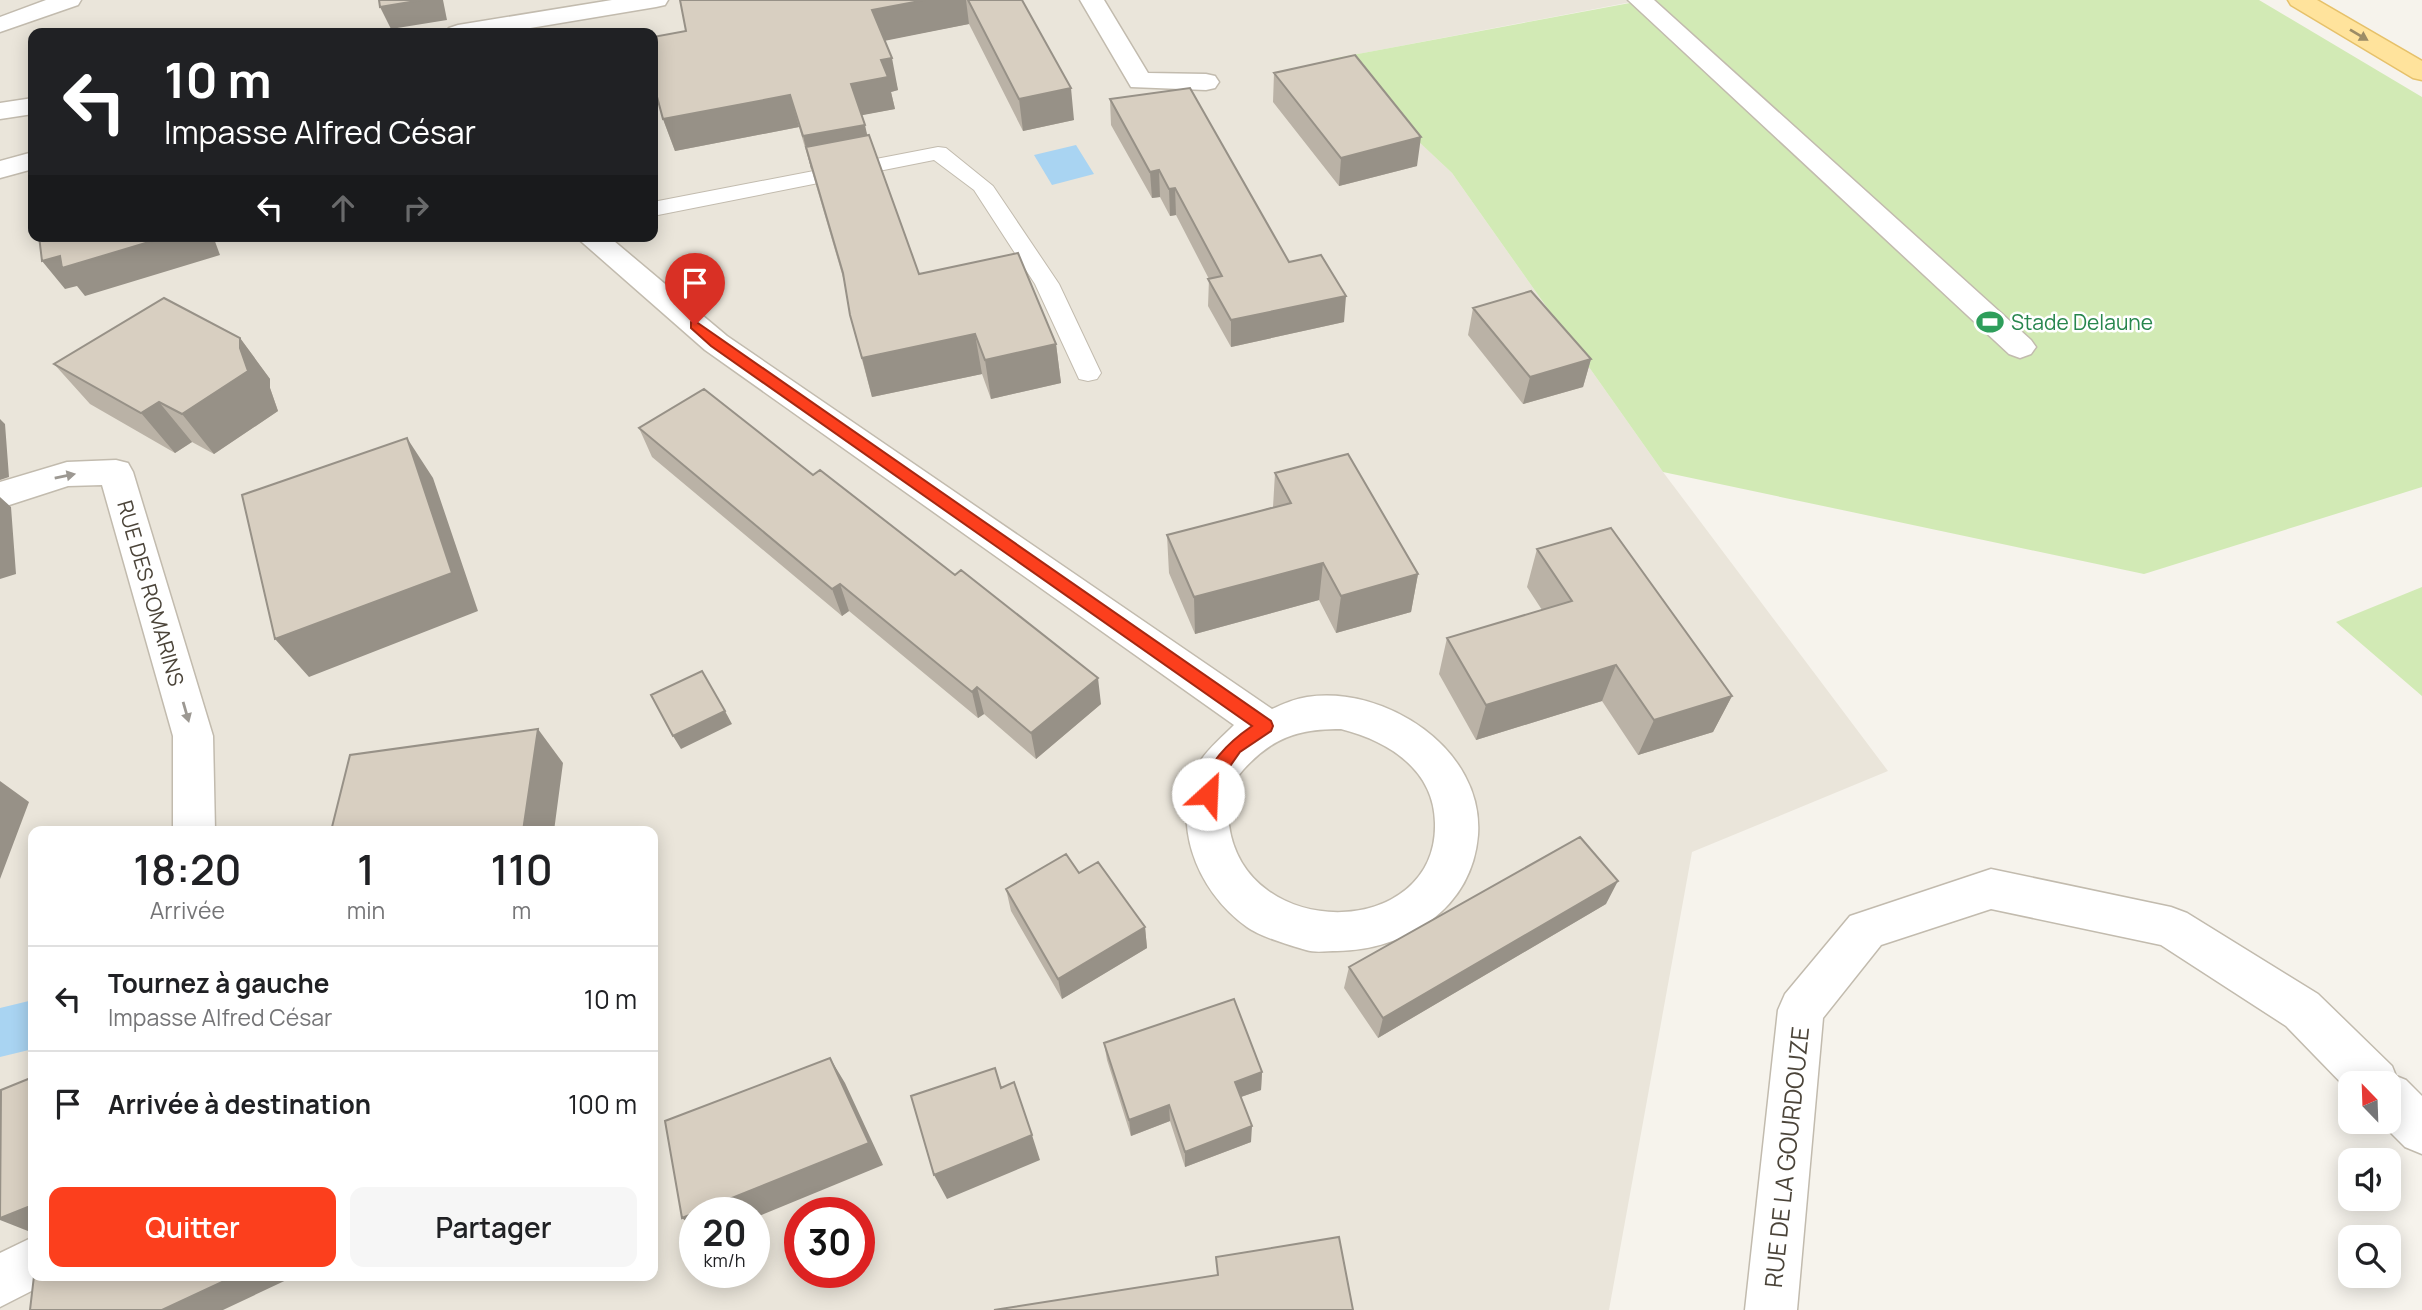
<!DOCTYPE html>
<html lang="fr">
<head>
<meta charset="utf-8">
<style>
  body { margin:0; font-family:Manrope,sans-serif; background:#f6f6f6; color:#202124; height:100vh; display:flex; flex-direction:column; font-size:26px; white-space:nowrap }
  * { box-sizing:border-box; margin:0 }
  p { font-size:23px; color:#757577 }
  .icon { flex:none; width:38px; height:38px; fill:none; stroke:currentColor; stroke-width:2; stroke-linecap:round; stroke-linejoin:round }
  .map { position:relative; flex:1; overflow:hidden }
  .side { position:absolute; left:28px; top:826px; width:630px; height:455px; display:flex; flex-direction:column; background:#fff; border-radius:14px; box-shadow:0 4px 18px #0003 }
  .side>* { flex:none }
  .banner { position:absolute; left:28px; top:28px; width:630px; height:214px; border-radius:14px; box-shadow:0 4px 18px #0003; background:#202124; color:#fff; overflow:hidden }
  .needle { width:46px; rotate:337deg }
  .fabs { position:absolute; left:2338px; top:1071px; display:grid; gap:14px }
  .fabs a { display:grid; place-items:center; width:63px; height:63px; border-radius:14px; background:#fff; box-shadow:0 4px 18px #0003; font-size:35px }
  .speed { position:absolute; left:679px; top:1197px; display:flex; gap:14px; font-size:35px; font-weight:700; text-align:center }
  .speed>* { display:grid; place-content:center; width:91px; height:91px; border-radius:50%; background:#fff; box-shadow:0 4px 18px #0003; line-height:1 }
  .speed small { font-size:18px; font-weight:400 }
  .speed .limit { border:10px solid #d22; background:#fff; color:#111 }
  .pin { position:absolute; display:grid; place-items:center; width:60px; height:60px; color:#fff; margin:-72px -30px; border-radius:50% 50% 50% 0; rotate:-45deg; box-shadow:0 0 7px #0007 }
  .pin .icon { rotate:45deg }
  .me { position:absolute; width:77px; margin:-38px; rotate:25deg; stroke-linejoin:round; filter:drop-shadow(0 0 5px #0008) }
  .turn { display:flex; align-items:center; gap:24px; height:147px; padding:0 21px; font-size:32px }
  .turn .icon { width:91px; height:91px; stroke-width:2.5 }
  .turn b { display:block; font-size:49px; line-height:60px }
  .lanes { display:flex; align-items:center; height:66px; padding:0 21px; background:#0003; justify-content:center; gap:35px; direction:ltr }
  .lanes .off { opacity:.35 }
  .eta { display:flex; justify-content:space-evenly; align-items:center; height:119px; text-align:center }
  .eta b { font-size:42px; font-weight:600; line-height:49px }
  .button { display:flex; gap:14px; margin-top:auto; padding:14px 21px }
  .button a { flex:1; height:80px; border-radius:14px; background:#fc3f1d; color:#fff; font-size:28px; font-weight:600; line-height:80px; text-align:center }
  .button a+a { background:#f6f6f6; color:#202124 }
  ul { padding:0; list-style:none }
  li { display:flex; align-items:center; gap:21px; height:105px; padding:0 21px; border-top:2px solid #e0e0e0 }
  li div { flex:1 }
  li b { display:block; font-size:26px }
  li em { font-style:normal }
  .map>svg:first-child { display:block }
  .residential { fill:#eae5da; fill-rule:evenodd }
  .green { fill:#d2eab5 }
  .water { fill:#a9d4f2 }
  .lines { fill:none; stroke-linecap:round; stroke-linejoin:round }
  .lane-casing { stroke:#c2bbae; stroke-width:2 }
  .street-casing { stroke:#c2bbae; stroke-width:3 }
  .primary-casing { stroke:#e6c16a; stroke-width:3 }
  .lane { fill:#fff; fill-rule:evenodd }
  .street { fill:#fff; fill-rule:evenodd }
  .primary { fill:#ffe39c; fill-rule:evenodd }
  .wall { fill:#bab2a6 }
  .shaded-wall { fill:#979187 }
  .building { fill:#d8cfc1; stroke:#979187; stroke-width:2 }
  .oneway { fill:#9c8c66 }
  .oneway2 { fill:#9c9892 }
  .route { fill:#fc3f1d; stroke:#a42913; stroke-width:2 }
  .labels { text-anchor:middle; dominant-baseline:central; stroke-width:5; stroke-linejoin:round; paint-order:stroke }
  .leisure-label { font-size:21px; fill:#27864d; stroke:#fff; text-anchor:start }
  .street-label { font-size:21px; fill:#4b4439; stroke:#fff }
  .near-street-label { font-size:24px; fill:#4b4439; stroke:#fff }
</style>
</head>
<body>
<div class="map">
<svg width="2422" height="1310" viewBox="0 0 2422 1310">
  <rect width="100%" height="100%" fill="#f6f3ec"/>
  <!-- residential -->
  <path class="residential" d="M0,0h1642l-310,59 120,114 211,299 225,299 -196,81 -83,458h-1609zM33,33h620v203h-620zM33,831h620v445h-620zM695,1213h59v59h-59zM800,1213h59v59h-59z"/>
  <!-- green -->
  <path class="green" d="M1646,0h613l163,97v390l-278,87 -481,-102 -211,-299 -121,-114z
    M2422,587v109l-86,-74z"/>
  <!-- water -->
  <path class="water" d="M1076,145l18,29 -42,11 -18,-30z
    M33,1000v49l-33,8v-49z"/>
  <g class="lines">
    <defs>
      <path id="lane" d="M938,147l8,1 47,38 66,98 42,89 -4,6 -9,2 -9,-2 -44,-95 -61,-94 -40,-30 -281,56v-14z"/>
      <path id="street" d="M46,0h35l-3,5 -78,27v-15z
        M612,0h56l-3,5 -9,2 -155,26h-56l4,-5 9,-3z
        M1080,0h24l44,73 58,1 9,2 4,6 -4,6 -9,2 -75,-3z
        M1628,0h26l377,340 5,7 -5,7 -11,4 -11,-4z
        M33,98v16l-33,5v-16z
        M33,152v17l-33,9v-17z
        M575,236h33l119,100 545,373c11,-5 22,-10 35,-12 78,-12 177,52 171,138 -6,74 -72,115 -141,116 -10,0 -22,2 -31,-1 -15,-4 -47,-14 -59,-23 -52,-37 -79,-109 -46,-167 8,-12 22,-24 33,-35l-529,-375zM1341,729c47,12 93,40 94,94 3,117 -190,120 -206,2 -3,-19 0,-40 14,-55 29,-32 54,-41 98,-41z
        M116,460l12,3 5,9 80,264 2,95h-42v-95l-71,-251 -34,1 -68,22v-26l67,-20z
        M1991,869l180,38 16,6 131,81 74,72 4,10 10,4 16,16v58l-17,-7 -25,-25h9v-39h-39v9l-64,-66 -125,-81 -170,-36 -110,36 -58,73 -26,292h-52l33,-300 7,-16 65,-78z
        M33,1237v39h21l-3,5 -51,26v-54z"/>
      <path id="primary" d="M2288,0h29l105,61v19l-9,-2 -122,-73z"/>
    </defs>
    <!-- lane casing -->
    <use href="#lane" class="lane-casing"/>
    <!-- street casing -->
    <use href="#street" class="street-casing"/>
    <!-- primary casing -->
    <use href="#primary" class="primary-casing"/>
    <!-- lane -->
    <use href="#lane" class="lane"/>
    <!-- street -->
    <use href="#street" class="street"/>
    <!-- primary -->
    <use href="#primary" class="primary"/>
  </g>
  <!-- wall -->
  <path class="wall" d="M680,0h342l52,120 -51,11 -54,-107 -84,16 13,50 -7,2 4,17 -34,6 6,20 52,139 137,70 5,39 -70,16 -9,-25 -110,23 -22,-82 -6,-34 -45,-154 -124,24 -12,-32 23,-88z
    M1274,73l143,93 -78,20 -66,-84z
    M1110,99l179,163 55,60 -113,25 -23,-41 1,-27 -33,-64 -6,1 -10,-19 -8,1 -41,-73z
    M1473,308l118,51 -8,28 -60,17 -55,-69z
    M240,338l30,41v9l8,23 -64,43 -22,-12 -17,11 -85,-49 -36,-40z
    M639,428l462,276 -65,55 -52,-45 -6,4 -129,-107 -7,5 -190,-159z
    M1275,473l143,101 -7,38 -75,21 -17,-33 -124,34 -26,-61 -2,-38 106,-28z
    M1537,549l195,147 -19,36 -75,23 -36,-54 -126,39 -37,-66 8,-36 95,-28 -15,-23z
    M1079,873l66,54 2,21 -85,51 -51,-88 -5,-22z
    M1606,904l-228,134 -34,-50 5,-21z
    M1104,1043l158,29 -1,18 -20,7 10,45 -66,25 -15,-46 -39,15 -24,-76z"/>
  <!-- shaded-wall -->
  <path class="shaded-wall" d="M422,0h21l4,20 -56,9 -11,-22z
    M925,0h41l3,24 -90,18 -7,-32z
    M892,58l6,32 -7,2 4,17 -37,7 -7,-32 30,-24z
    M1071,88l3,32 -51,11 -4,-32z
    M790,95l9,32 -124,24 -12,-32z
    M865,125l7,32 -61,12 -8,-33z
    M1421,137l-4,29 -78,20 2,-28z
    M1159,170l1,27 -8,1 -2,-26z
    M1175,188l1,27 -6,1 -1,-27z
    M169,236h44l7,19 -135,41 -8,-10 -12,3 -23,-28 18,-5z
    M1346,296l-2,26 -113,25v-27z
    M975,334l7,40 -110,23 -10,-39z
    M240,338l30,41v9l8,23 -64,43 -32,-40 58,-66z
    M1056,344l5,39 -70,16 -6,-39z
    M1591,359l-8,28 -60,17 7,-27z
    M159,402l33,40 -17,11 -34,-40z
    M0,419l5,5 4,53 -9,3z
    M407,438l26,40 45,133 -169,66 -34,-38z
    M0,497l11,10 5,67 -16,5z
    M1323,563l-4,37 -124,34 -1,-37z
    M1418,574l-7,38 -75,21 5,-37z
    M840,584l9,27 -7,5 -10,-27z
    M1616,665l-14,36 -126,39 10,-35z
    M1098,678l3,26 -65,55 -5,-26z
    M977,687l7,27 -6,4 -6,-26z
    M1732,696l-19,36 -75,23 16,-35z
    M725,711l7,13 -51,25 -8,-13z
    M538,729l25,34 -9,68h-31z
    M0,781l29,21 -29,77z
    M1618,881l-12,23 -228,134 5,-20z
    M1145,927l2,21 -85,51 -4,-20z
    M830,1058l15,25 38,82 -129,53v-5h-58z
    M1262,1072l-1,18 -26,9v-17z
    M1169,1105l1,16 -39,15 -2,-16z
    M1252,1126l-1,16 -66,25v-15z
    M1032,1135l8,25 -93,39 -13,-24z
    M33,1205v28l-33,-13v-2z
    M695,1213v16l-13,-11z
    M235,1276h60l-72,34h-61z
    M328,1276h15l-7,3z"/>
  <!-- building -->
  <path class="building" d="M379,0h43l-42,7z
    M680,0h245l-53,10 20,48 -11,2 7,17 -37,7 14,41 -62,11 -13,-41 -127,24 -10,-37v-45l33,-6z
    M968,0h54l49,88 -52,11z
    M1355,55l66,82 -80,21 -67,-85z
    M1190,88l99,174 32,-7 25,41 -115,24 -23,-41 14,-3 -47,-88 -6,1 -10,-19 -9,2 -40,-73z
    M869,135l50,139 99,-21 38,91 -71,16 -10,-26 -113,24 -12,-43 -7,-42 -37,-126z
    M33,156v33l-4,-32z
    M39,236h130l-107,32 -2,-12 -18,5z
    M1531,291l60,68 -61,18 -57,-69z
    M164,298l76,40v10l8,23 -66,43 -23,-12 -18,11 -87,-49z
    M704,389l109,86 7,-5 135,105 6,-5 137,108 -67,55 -54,-46 -5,5 -132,-108 -8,5 -193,-161z
    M407,438l45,135 -177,66 -33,-144z
    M1348,454l70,120 -77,22 -18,-33 -129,34 -27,-62 124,-32 -16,-30z
    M1611,528l121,168 -78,24 -38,-55 -130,40 -39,-67 125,-37 -35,-52z
    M702,671l23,40 -52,25 -22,-41z
    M538,729l-15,102h-192l19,-76z
    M1580,837l38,44 -235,137 -34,-51z
    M1066,854l13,19 19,-11 47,65 -87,52 -52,-90z
    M1234,999l28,73 -27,10 17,44 -67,26 -16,-47 -40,15 -25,-77z
    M830,1058l39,85 -187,75 -17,-97z
    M995,1068l6,20 13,-6 18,53 -98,40 -23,-79z
    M33,1077v128l-33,13 1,-128z
    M1339,1237l14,73h-359l224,-35 -2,-18z
    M34,1276h201l-73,34h-132z"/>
  <!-- one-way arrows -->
  <defs><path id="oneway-solid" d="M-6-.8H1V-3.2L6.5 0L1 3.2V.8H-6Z" transform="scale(1.75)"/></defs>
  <use class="oneway" href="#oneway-solid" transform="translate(2359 35) rotate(31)"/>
  <g class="oneway2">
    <use href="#oneway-solid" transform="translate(65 476) rotate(-11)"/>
    <use href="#oneway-solid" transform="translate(186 712) rotate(74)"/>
  </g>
  <!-- route -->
  <path class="route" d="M695,321l576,400 2,5 -2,5 -31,21 -19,27 -7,20 -6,2 -6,-2 -2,-5c8,-31 26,-50 52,-68l-541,-380 -20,-18v-6z"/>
  <!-- icons -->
  <defs>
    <symbol id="stadium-bare" viewBox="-9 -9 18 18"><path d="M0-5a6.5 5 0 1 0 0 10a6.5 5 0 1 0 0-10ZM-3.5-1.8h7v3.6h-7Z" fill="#2e9e5b" stroke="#fff" stroke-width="2.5" paint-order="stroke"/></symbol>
  </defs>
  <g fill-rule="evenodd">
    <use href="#stadium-bare" x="1971" y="303" width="38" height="38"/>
  </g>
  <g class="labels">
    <!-- leisure labels -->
    <g class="leisure-label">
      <text x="2011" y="322">Stade Delaune</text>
    </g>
    <!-- street labels -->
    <g class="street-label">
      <text transform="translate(151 593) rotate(74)">RUE DES ROMARINS</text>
    </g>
    <!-- near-street labels -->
    <g class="near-street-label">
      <text transform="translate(1786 1157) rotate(-84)">RUE DE LA GOURDOUZE</text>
    </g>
  </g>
</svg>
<div class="fabs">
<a><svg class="needle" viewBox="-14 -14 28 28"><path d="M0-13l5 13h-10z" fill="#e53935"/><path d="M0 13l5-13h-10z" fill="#757577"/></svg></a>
<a><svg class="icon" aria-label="sound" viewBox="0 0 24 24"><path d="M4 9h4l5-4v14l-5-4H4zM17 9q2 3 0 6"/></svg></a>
<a><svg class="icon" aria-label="search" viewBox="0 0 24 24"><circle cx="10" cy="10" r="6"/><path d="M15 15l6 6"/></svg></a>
</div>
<div class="speed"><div>20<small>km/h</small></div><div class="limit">30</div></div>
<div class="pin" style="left:695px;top:325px;background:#d93025"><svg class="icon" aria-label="arrive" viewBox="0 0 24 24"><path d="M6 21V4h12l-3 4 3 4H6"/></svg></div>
<svg class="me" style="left:1208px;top:794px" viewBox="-20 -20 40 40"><circle r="19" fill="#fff"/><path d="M0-13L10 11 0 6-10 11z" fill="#fc3f1d"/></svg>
<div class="banner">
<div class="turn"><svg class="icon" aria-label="left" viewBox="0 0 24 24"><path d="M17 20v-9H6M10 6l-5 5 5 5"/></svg><div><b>10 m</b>Impasse Alfred César</div></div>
<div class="lanes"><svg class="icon" aria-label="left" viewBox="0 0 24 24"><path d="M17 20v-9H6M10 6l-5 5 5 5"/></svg><svg class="icon off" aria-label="ahead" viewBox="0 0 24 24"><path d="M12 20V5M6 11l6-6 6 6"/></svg><svg class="icon off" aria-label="right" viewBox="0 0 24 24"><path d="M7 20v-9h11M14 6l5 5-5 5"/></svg></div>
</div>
<section class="side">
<div class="eta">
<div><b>18:20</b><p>Arrivée</p></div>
<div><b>1</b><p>min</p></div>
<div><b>110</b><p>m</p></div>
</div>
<ul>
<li><svg class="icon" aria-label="left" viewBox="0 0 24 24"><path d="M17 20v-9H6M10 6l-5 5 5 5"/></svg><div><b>Tournez à gauche</b><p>Impasse Alfred César</p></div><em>10 m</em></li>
<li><svg class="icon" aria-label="arrive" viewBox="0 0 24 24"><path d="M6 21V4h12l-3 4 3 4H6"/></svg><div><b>Arrivée à destination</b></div><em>100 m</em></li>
</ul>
<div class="button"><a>Quitter</a><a>Partager</a></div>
</section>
</div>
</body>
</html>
